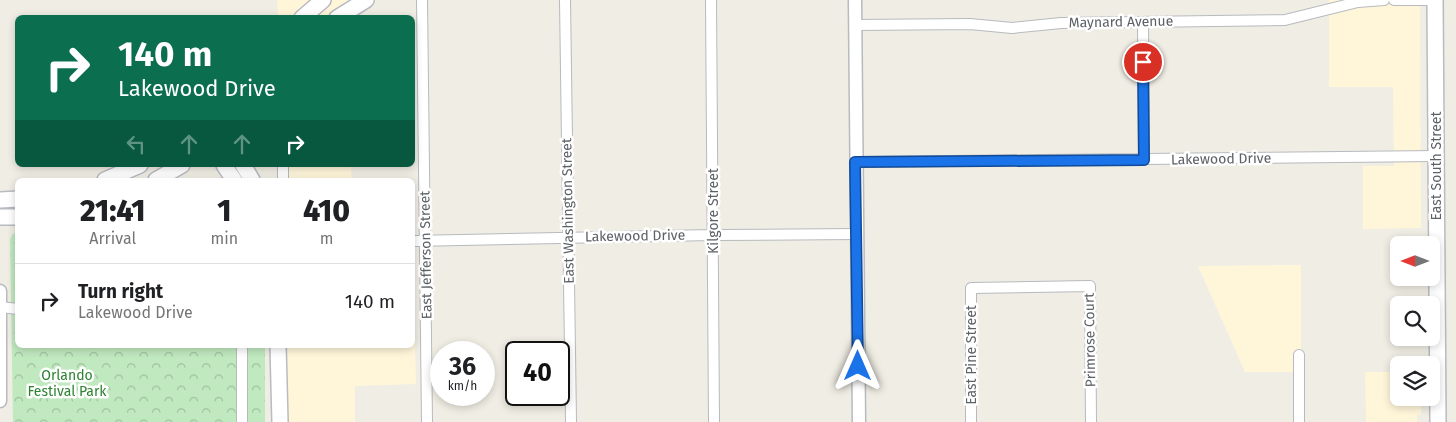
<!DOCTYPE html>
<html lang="en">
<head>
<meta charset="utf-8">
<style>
  body { margin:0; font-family:"Fira Sans",sans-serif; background:#f2f2f2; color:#202124; height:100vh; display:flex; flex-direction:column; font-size:19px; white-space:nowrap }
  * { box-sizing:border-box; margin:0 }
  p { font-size:16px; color:#757577 }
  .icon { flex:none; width:28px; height:28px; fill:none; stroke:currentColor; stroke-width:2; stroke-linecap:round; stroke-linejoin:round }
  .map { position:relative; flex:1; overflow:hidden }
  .sheet { position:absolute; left:15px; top:178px; width:400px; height:170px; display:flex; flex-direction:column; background:#fff; border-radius:8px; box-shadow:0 2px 8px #0003 }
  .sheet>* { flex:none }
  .hud { position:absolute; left:15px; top:15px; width:400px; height:152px; border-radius:8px; box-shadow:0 2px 8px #0003; background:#0b6e4f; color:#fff; overflow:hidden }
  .needle { width:32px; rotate:270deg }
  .fabs { position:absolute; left:1390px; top:236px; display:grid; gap:10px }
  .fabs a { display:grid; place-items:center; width:50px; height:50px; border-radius:8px; background:#fff; box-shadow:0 2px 8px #0003; font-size:25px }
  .speed { position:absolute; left:430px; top:341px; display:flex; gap:10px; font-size:25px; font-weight:700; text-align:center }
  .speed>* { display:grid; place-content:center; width:65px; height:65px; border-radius:50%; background:#fff; box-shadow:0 2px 8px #0003; line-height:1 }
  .speed small { font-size:12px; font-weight:400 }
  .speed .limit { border:2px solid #111; border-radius:8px; background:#fff; color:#111 }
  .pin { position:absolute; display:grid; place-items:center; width:42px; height:42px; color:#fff; margin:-21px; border:2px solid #fff; border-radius:50%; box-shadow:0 1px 5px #0007 }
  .me { position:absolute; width:55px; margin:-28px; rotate:0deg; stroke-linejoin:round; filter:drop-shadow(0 0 4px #0008) }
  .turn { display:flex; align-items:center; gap:18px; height:105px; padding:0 20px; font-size:22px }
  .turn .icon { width:65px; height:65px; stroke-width:2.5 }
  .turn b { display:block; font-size:35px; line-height:42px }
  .lanes { display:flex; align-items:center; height:48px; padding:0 20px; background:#0003; justify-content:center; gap:25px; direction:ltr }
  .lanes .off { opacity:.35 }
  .eta { display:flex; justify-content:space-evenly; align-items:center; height:85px; text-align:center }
  .eta b { font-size:30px; font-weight:800; line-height:35px }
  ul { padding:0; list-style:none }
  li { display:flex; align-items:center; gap:15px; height:75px; padding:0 20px; border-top:1px solid #e0e0e0 }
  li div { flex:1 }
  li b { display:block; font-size:19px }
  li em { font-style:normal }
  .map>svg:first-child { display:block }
  .commercial { fill:#fff6da }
  .forest { fill:url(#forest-crowns) }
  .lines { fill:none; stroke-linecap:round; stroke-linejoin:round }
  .minor-casing { stroke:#b7babf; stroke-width:12 }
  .tertiary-casing { stroke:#b7babf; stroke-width:15 }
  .secondary-casing { stroke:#b8bbc1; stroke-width:18 }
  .minor { stroke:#fff; stroke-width:10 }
  .tertiary { stroke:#fff; stroke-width:12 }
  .secondary { stroke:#fff; stroke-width:15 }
  .route-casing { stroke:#114b97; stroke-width:12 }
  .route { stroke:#1a73e8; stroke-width:9 }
  .labels { text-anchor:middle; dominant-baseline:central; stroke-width:5; stroke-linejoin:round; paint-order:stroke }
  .street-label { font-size:14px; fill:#5c6166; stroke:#fff }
  .park-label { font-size:14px; fill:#2e8331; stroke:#fff }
</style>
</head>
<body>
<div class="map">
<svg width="1456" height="422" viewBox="0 0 1456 422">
  <defs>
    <pattern id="forest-crowns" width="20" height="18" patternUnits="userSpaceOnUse" patternTransform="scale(1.25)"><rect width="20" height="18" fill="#c0e9bf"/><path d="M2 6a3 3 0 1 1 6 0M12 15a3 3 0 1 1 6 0" fill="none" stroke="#9fc09f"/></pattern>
  </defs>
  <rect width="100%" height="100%" fill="#f0ede4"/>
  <!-- commercial -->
  <path class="commercial" d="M277,0h72v17h-71z
    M1329,0h90l1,10 1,218 -58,1v-63h31l-1,-79h-64z
    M279,165h72l1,15h-72z
    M1301,265v107h-56l-47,-106z
    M413,342h2l1,42 -61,2v36h-72l-1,-77h130z
    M1365,372h34v26h22v17h-4v7h-51z"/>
  <!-- forest -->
  <path class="forest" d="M17,231l1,114h247v77h-252l-3,-183 2,-4z"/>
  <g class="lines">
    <defs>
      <path id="minor" d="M422,0l5,422
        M565,0l6,422
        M711,0l3,422
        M1394,0h41
        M1143,22l1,138
        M855,25l115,-1 42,4 49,-5 224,-3 73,-18 26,-2
        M855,162l582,-6
        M283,165v15
        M412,241l301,-6 144,-1
        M0,307l18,2
        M242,345v77
        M1299,355v67
        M971,422v-134l119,-2 1,136"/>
      <path id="tertiary" d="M855,0l4,422
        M0,291v110"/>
      <path id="secondary" d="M1435,0l3,422
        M302,18l21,-18
        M337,18l29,-18
        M224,165l10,15
        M243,165l9,15
        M105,180l35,-15
        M156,180l26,-15
        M0,200l18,-1
        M0,217h18
        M278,345l2,77"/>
    </defs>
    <!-- minor casing -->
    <use href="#minor" class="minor-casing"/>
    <!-- tertiary casing -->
    <use href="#tertiary" class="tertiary-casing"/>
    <!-- secondary casing -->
    <use href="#secondary" class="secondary-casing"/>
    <!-- minor -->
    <use href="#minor" class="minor"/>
    <!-- tertiary -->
    <use href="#tertiary" class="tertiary"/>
    <!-- secondary -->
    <use href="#secondary" class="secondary"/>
  </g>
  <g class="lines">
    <defs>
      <path id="route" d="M858,366l-3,-204 289,-2 -1,-98"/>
    </defs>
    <!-- route casing -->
    <use href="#route" class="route-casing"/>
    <!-- route -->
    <use href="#route" class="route"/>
  </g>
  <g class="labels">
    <!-- street labels -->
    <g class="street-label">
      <text transform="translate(1121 22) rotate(-1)">Maynard Avenue</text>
      <text transform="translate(1221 159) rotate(-1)">Lakewood Drive</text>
      <text transform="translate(1436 166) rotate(-90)">East South Street</text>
      <text transform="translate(568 211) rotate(-91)">East Washington Street</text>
      <text transform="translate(713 211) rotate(-90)">Kilgore Street</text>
      <text transform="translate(635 236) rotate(-1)">Lakewood Drive</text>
      <text transform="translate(426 255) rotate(-91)">East Jefferson Street</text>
      <text transform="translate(1090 340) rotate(-91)">Primrose Court</text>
      <text transform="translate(971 355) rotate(-90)">East Pine Street</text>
    </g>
    <!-- park labels -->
    <g class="park-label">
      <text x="67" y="375">Orlando<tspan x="67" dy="16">Festival Park</tspan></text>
    </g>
  </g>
</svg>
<div class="fabs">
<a><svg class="needle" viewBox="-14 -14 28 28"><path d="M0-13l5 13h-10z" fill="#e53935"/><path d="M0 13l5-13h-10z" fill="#757577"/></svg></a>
<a><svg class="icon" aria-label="search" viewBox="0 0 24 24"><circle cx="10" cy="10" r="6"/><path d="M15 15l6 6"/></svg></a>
<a><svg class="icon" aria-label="layers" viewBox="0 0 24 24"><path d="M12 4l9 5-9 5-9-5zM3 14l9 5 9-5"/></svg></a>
</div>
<div class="speed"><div>36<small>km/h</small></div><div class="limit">40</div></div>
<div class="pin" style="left:1143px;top:62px;background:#d93025"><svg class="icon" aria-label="arrive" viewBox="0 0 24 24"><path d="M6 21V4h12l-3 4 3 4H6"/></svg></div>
<svg class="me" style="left:858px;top:366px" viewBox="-20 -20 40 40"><path d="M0-17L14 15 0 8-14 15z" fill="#1a73e8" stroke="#fff" stroke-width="4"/></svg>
<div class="hud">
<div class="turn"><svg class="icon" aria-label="right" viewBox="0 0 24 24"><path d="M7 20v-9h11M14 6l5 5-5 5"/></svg><div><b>140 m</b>Lakewood Drive</div></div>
<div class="lanes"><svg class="icon off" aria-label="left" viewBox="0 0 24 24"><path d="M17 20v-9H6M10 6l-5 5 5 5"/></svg><svg class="icon off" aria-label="ahead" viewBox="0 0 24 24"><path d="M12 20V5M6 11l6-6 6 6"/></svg><svg class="icon off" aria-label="ahead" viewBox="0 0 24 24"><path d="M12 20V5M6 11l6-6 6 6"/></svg><svg class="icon" aria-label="right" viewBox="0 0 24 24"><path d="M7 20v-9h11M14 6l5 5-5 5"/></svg></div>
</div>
<section class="sheet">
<div class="eta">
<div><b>21:41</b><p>Arrival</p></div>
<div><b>1</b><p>min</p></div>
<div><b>410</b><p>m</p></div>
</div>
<ul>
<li><svg class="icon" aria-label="right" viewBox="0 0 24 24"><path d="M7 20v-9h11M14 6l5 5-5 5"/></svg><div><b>Turn right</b><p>Lakewood Drive</p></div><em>140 m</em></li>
</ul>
</section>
</div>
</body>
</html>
